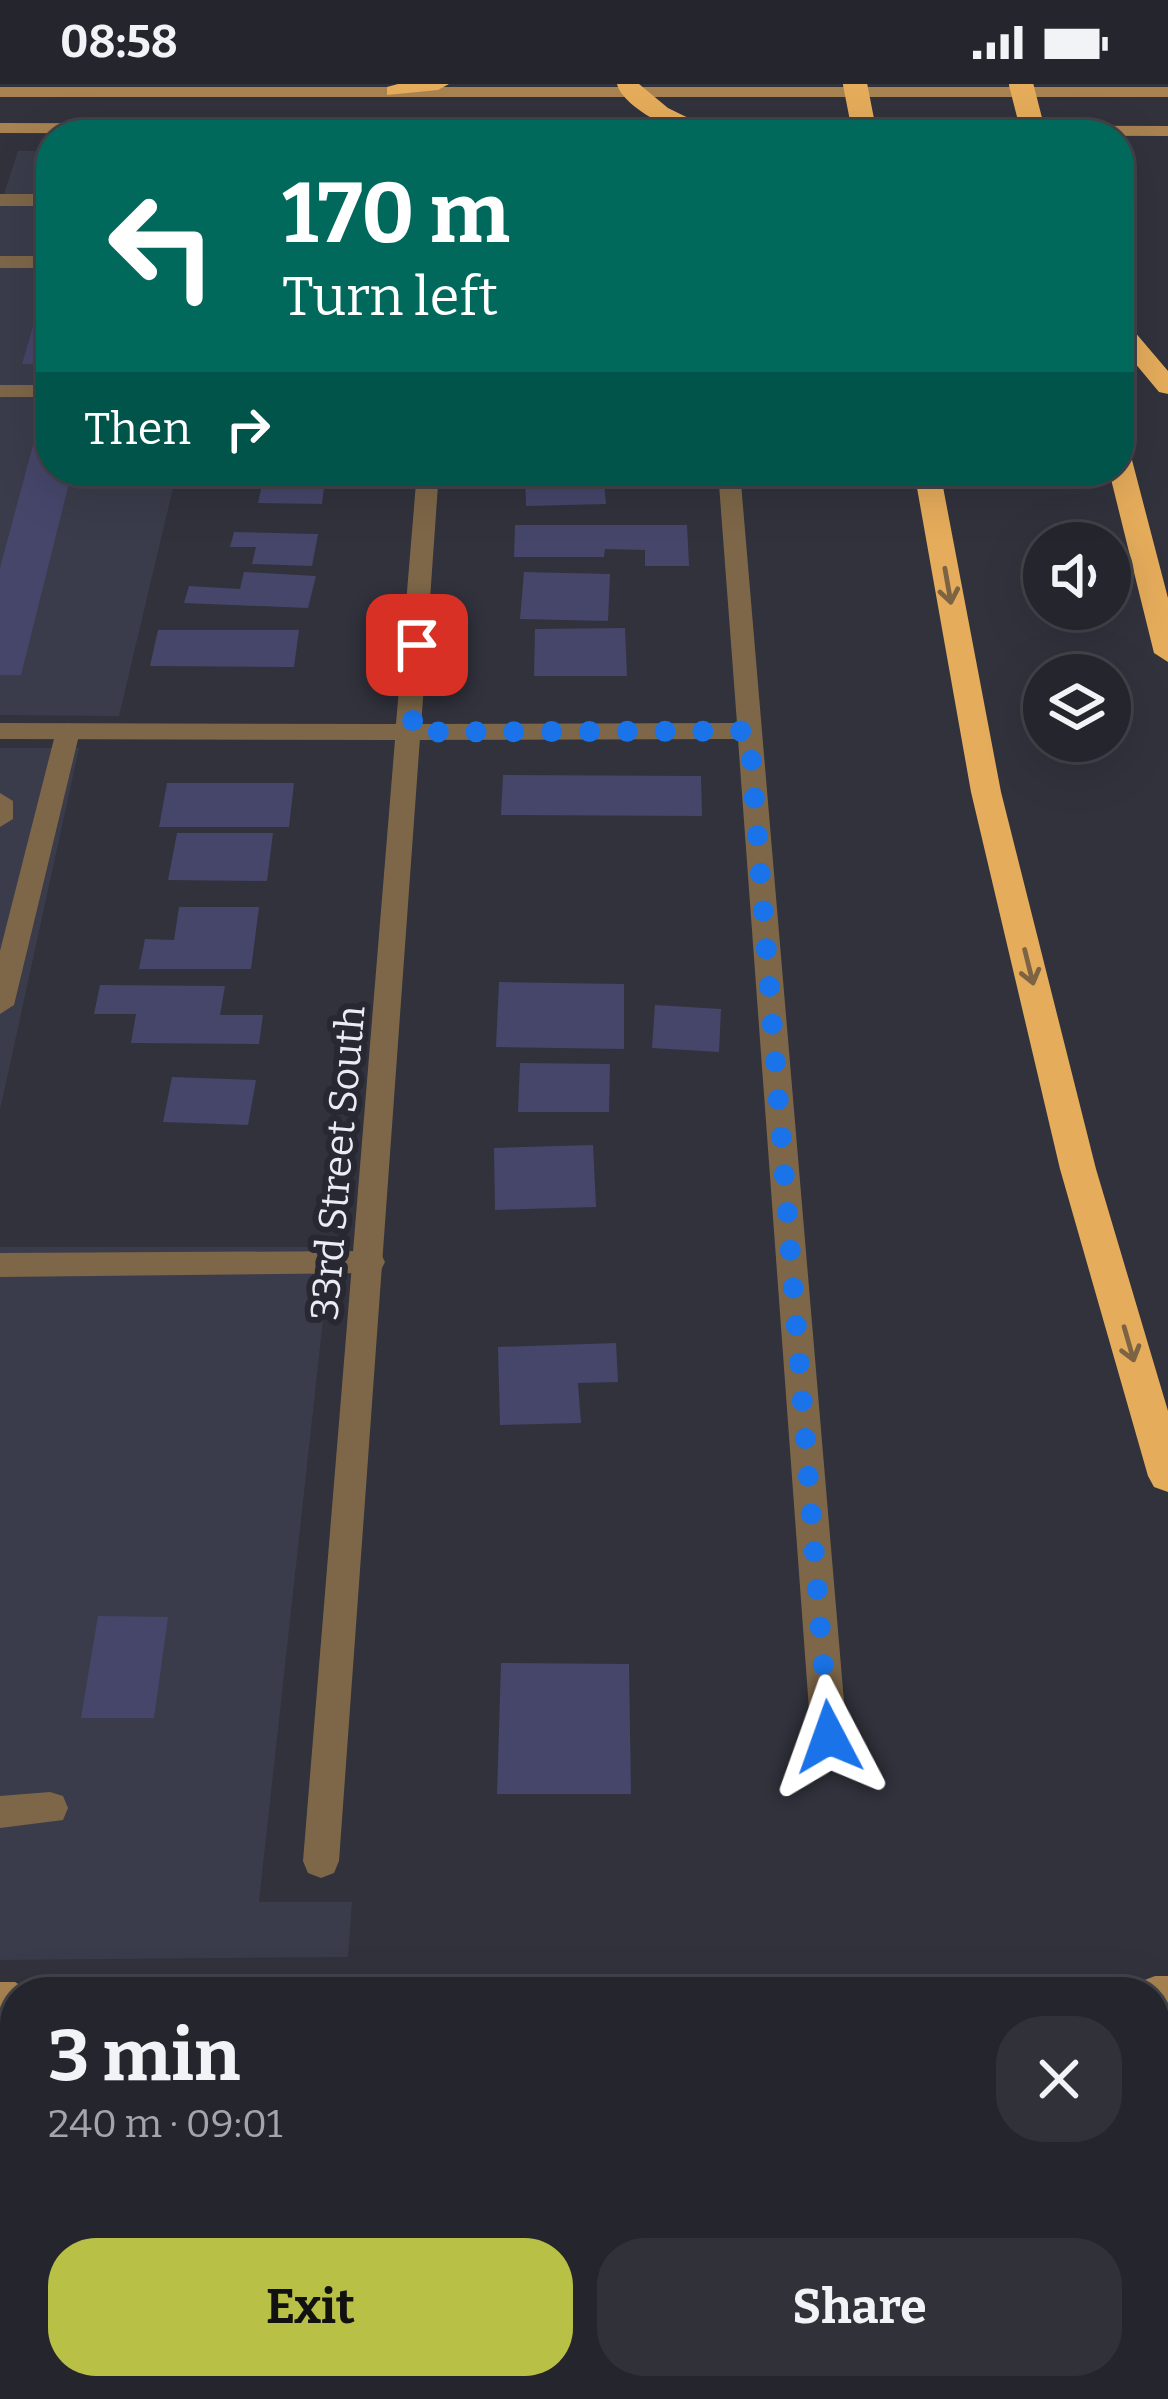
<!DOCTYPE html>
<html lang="en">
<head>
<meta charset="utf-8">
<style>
  body { margin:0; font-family:Bitter,serif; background:#313239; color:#f1f3f6; height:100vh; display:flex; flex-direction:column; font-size:45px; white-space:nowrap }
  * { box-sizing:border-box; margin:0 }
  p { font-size:39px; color:#a3a5aa }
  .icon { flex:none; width:66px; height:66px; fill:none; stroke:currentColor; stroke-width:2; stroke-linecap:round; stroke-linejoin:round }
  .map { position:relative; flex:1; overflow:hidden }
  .details { position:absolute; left:0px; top:1893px; width:1170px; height:423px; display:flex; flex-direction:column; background:#25262d; border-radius:48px 48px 0 0; box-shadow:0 12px 48px #0002,0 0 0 3px #424349 }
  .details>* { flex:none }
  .top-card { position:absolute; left:36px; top:36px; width:1098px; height:366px; border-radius:48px; box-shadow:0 12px 48px #0002,0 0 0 3px #424349; background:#00695c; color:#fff; overflow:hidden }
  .fabs { position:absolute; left:1023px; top:438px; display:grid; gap:24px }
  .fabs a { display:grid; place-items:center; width:108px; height:108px; border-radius:50%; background:#25262d; box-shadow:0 12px 48px #0002,0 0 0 3px #424349; font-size:60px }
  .pin { position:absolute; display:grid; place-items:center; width:102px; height:102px; color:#fff; margin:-51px; border-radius:24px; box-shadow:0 6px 18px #0006 }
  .me { position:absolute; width:132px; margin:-66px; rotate:356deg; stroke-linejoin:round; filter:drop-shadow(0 0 9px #0008) }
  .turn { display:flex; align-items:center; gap:42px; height:252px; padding:0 48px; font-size:54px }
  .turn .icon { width:156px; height:156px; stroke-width:2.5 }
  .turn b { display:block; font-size:84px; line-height:102px }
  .then { display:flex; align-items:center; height:114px; padding:0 48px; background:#0003; gap:24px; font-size:45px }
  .round { display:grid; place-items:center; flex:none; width:126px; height:126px; border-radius:48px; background:#313239 }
  .headline { display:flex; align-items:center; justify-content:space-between; height:204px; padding:0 48px }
  h1 { font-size:72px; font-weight:700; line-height:90px }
  .button { display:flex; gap:24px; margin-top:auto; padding:24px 48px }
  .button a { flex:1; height:138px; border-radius:48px; background:#b9c046; color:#111; font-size:48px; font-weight:700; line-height:138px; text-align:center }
  .button a+a { background:#313239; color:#f1f3f6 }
  .status { display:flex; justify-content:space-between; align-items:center; height:84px; padding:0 60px; background:#25262d; direction:ltr }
  .status svg { height:33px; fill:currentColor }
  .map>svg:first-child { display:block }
  .built { fill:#3b3c4b }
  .building { fill:#45466a }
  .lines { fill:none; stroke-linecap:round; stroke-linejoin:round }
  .lane { fill:#7e6748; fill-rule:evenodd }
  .street { fill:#7e6748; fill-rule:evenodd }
  .secondary { fill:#a88351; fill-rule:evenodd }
  .highway { fill:#e5ac5b; fill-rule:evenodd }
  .highway-bridge { stroke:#e5ac5b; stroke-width:24 }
  .oneway { stroke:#7c6344 }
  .route { stroke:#1a73e8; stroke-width:21; stroke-dasharray:0 37.8 }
  .labels { text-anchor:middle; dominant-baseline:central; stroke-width:12; stroke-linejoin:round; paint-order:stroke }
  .street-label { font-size:39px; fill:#ebecf3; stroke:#272832 }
</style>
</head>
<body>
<div class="status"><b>08:58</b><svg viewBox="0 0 49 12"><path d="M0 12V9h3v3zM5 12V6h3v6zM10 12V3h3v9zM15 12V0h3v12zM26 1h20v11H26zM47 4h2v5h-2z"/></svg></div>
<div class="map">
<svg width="1168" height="2315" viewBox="0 0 1168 2315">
  <rect width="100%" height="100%" fill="#31323c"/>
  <!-- built -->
  <path class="built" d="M18,67h33v320h126l-58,245 -119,-1v-508z
    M0,664h79l-79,362z
    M0,1163h331l-72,655h93l-4,55 -348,3z
    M15,2138v163h404l7,14h-426v-176z"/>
  <!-- building -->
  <path class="building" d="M51,186v94h-29l20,-68z
    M36,350h15v37h21l-51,204h-21v-107z
    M265,387h61l-4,33 -64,-1z
    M525,387h78l3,33 -80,2z
    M515,441h172l2,41h-44v-16l-40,-1 -1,8h-90z
    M234,448l84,2 -6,32 -60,-2 4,-17h-26z
    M244,488l72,4 -8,32 -124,-5 5,-17 51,3z
    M524,488l86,2 -2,47 -88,-2z
    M625,544l2,48h-93l1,-47z
    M158,546h141l-5,37 -144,-1z
    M503,691l198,1 1,40 -201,-1z
    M167,699h127l-5,44h-130z
    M177,749h96l-6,48 -99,-1z
    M179,823h80l-8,62h-112l6,-30 29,1z
    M499,898l125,2v65l-128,-2z
    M100,901l125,1 -5,29h43l-4,29 -128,-1 5,-29h-42z
    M655,921l66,4 -2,43 -67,-4z
    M520,979l90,1 -1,48h-91z
    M172,993l84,3 -8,45 -85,-3z
    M593,1061l3,62 -101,3 -1,-62z
    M616,1259l2,39 -40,1 3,40 -81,2 -2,-78z
    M98,1532l70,1 -14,101h-73z
    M501,1579l128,1 2,130h-134z"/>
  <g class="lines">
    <!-- lane -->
    <path class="lane" d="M0,110h51v12h-51z
      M0,172h51v12h-51z
      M0,301h51v12h-51z
      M718,387h22l107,1266 -6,11 -12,5 -12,-5 -6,-11 -73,-998 -326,1 -12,-8 12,-8 325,-1z
      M68,639l12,8 -66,274 -14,9v-63l56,-220z
      M0,709l13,8v18l-13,8z
      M370,1167l11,3 4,8 -4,8 -11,3 -370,4v-24z
      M50,1708l13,4 5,12 -5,12 -63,8v-32z"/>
    <!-- street -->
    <path class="street" d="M417,387h22l-18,256 3,5 -4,6 -81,1123 -5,12 -13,5 -13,-5 -5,-12 92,-1121 -395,-1v-16l396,1z"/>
    <!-- secondary -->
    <path class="secondary" d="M0,3h1168v10h-1168z
      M0,39l1168,3v10l-1168,-3z
      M1155,1892h13v36h-13v-20h-18l5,-11z
      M0,1898h15l16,10h-16v26h-15z
      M1155,2027h13v40h-13z
      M0,2037h15v40h-15z"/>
    <!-- highway -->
    <path class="highway" d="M398,0h51l-11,6 -51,5v-8z
      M617,0h22l29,24 45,22c-22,15 -90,-21 -96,-46z
      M1119,238l9,2 40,47v23l-9,-2 -40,-48z
      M1119,368l13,8 36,138v64l-14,-9 -45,-182h10z
      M914,387h26l61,321 95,377 72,242v81l-14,-5 -6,-11 -88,-307 -89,-377z
      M668,2301h64l5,14h-64z
      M798,2301h51l5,14h-51z"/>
    <!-- highway-bridge -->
    <path class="highway-bridge" d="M855,0l10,51
      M1021,0l13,51"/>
  </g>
  <!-- one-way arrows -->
  <defs><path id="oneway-shaft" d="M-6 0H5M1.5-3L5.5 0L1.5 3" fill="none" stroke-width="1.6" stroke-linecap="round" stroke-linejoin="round" transform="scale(3)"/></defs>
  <g class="oneway">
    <use href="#oneway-shaft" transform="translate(948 502) rotate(80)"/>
    <use href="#oneway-shaft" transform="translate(1029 883) rotate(76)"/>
    <use href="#oneway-shaft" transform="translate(1129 1260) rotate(74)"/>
  </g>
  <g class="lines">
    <!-- route -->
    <path class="route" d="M417,561l-5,87 337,-1 80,1006"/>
  </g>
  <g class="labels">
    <!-- street labels -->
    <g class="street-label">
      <text transform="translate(338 1079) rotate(-85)">33rd Street South</text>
    </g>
  </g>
</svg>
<div class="fabs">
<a><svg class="icon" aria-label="sound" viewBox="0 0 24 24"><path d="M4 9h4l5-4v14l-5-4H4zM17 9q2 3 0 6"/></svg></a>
<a><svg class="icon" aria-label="layers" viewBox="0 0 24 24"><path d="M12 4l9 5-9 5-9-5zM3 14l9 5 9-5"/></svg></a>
</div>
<div class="pin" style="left:417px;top:561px;background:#d93025"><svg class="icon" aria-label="arrive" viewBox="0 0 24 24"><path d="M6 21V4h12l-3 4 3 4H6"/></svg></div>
<svg class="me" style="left:829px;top:1653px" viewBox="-20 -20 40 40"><path d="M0-17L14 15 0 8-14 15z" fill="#1a73e8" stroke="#fff" stroke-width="4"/></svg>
<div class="top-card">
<div class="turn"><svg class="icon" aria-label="left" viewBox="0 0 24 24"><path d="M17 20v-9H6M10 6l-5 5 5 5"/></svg><div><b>170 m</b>Turn left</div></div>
<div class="then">Then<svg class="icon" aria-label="right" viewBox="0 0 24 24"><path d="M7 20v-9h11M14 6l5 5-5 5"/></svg></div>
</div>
<section class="details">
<div class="headline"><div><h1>3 min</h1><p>240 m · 09:01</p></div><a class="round"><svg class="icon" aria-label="close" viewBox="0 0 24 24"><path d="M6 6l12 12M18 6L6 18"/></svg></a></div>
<div class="button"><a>Exit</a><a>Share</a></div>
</section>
</div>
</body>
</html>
